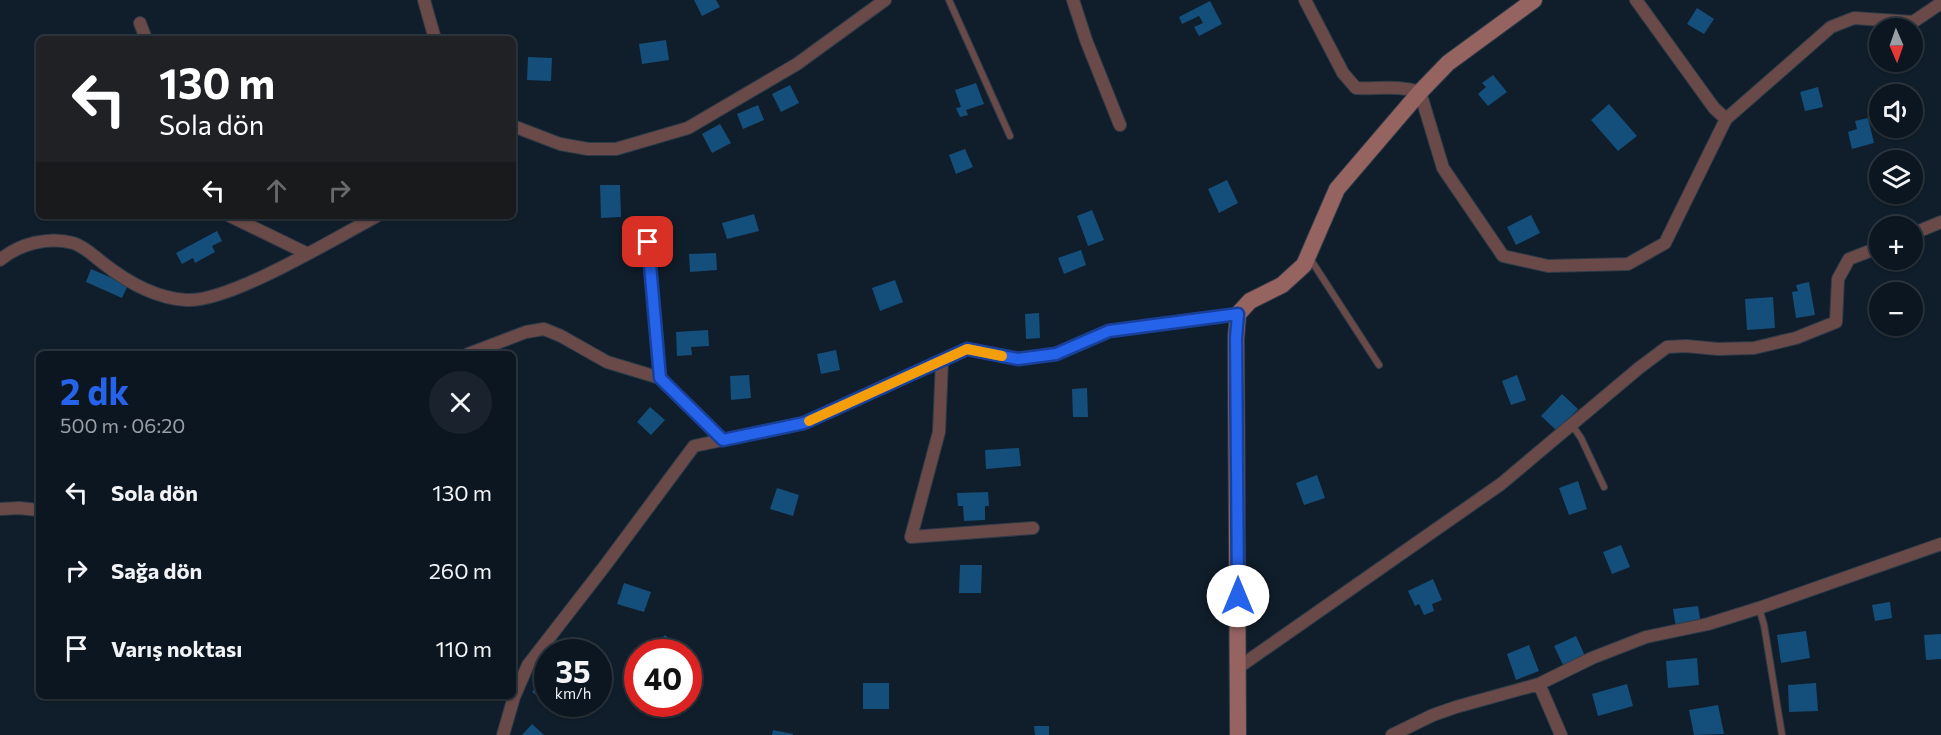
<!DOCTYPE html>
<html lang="tr">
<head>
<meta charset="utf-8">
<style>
  body { margin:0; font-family:Commissioner,sans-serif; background:#1a232d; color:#f1f3f6; height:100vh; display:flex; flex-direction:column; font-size:22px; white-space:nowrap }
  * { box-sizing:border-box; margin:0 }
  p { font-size:20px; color:#9a9fa5 }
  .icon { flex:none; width:33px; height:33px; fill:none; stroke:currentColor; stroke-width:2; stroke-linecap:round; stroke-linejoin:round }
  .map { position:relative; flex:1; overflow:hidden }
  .details { position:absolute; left:36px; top:351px; width:480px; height:348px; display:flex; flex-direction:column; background:#0c1620; border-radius:9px; box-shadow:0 2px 4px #0004,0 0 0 2px #2c353e }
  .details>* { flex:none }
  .hud { position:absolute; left:36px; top:36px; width:480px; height:183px; border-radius:9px; box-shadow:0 2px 4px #0004,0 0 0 2px #2c353e; background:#202124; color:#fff; overflow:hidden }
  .needle { width:39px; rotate:178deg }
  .tools { position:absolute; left:1869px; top:18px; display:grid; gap:12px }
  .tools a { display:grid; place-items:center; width:54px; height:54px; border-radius:50%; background:#0c1620; box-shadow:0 2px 4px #0004,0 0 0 2px #2c353e; font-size:30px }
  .speed { position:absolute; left:534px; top:639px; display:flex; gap:12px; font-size:30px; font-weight:700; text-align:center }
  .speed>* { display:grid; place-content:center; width:78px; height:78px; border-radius:50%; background:#0c1620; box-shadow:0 2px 4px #0004,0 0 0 2px #2c353e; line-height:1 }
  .speed small { font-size:15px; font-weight:400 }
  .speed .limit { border:9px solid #d22; background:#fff; color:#111 }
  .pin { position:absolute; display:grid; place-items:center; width:51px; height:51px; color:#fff; margin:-26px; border-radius:12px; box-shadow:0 3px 9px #0006 }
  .me { position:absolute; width:66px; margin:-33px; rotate:0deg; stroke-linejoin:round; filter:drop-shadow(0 0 4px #0008) }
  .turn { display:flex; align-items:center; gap:21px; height:126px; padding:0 24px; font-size:27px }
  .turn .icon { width:78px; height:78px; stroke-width:2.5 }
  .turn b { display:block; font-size:42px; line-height:51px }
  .lanes { display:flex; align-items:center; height:57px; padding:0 24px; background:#0003; justify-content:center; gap:30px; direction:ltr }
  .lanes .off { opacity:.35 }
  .round { display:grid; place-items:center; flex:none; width:63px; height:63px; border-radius:32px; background:#1a232d }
  .head { display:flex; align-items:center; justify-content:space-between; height:102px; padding:0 24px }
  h1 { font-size:36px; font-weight:700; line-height:45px; color:#2563eb }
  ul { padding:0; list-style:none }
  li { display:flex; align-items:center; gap:18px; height:78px; padding:0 24px }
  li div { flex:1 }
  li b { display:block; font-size:22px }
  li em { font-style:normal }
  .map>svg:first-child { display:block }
  .building { fill:#144e7a }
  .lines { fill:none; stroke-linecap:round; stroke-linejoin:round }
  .lane-casing { stroke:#2e3c48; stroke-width:8 }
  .street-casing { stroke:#2e3c48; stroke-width:14 }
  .secondary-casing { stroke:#2e3c48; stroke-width:18 }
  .lane { stroke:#694a48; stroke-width:6 }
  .street { stroke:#694a48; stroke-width:12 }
  .secondary { stroke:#956461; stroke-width:16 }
  .route-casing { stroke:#184099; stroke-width:15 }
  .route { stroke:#2563eb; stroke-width:10 }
  .slow { stroke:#f59e0b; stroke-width:10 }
</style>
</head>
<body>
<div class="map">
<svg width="1941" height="735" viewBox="0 0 1941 735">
  <rect width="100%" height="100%" fill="#101e2b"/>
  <!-- building -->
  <path class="building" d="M694,0h22l4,7 -18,9z
    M1210,1l12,23 -23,12 -5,-9 9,-4 -4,-7 -17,8 -3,-7z
    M1697,8l17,11 -10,15 -17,-10z
    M666,40l3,20 -27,4 -3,-20z
    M528,57l24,1 -1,23 -24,-1z
    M1493,75l14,17 -19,14 -10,-12 8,-7 -4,-4z
    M976,83l8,21 -18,6 2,5 -8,2 -4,-9 5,-1 -6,-17z
    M790,85l9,18 -18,9 -9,-18z
    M1818,87l5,20 -18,4 -5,-19z
    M1609,104l28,32 -19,15 -27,-31z
    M758,105l6,15 -21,9 -6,-15z
    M1868,118l6,25 -22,6 -4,-17 9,-3 -2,-8z
    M720,124l11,19 -19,10 -10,-19z
    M965,149l8,18 -17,7 -7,-19z
    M1227,180l11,23 -19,10 -11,-24z
    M600,185h20l1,32 -20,1z
    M1092,210l12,30 -16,6 -11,-30z
    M754,214l5,17 -32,8 -5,-16z
    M1531,215l9,18 -24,12 -9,-18z
    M217,231l5,10 -10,5 3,6 -20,11 -2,-5 -11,6 -6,-11z
    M1081,250l5,15 -22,9 -6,-16z
    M716,253l1,17 -27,2 -1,-18z
    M91,269l37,16 -6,13 -36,-16z
    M895,280l8,22 -23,9 -8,-23z
    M1809,282l6,33 -19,3 -4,-26 6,-1 -2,-6z
    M1773,297l2,31 -28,2 -2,-31z
    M1039,313l1,25 -14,1 -1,-25z
    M708,330l1,16 -18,1 1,8 -15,1 -1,-24z
    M836,350l4,20 -19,4 -4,-20z
    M749,375l2,23 -20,2 -1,-24z
    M1517,375l9,25 -15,5 -9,-24z
    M1087,388l1,29h-15l-1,-28z
    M1562,394l16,15 -21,22 -16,-15z
    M650,407l15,13 -14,15 -14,-13z
    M1019,448l2,18 -35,3 -1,-19z
    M1317,475l8,23 -21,7 -8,-22z
    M1578,481l9,28 -18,6 -10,-27z
    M777,488l22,7 -6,21 -23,-7z
    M988,492l1,14h-4v14l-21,1 -1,-15h-5l-1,-13z
    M1621,545l9,22 -18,7 -9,-22z
    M960,565h22l-1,28h-22z
    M1433,579l9,21 -10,4 2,7 -10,4 -5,-11 -4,2 -7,-15z
    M624,583l27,9 -7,20 -27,-8z
    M1890,602l2,16 -17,3 -3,-16z
    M1698,606l3,18 -25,4 -3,-19z
    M1806,631l4,27 -29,5 -4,-28z
    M1941,634v25l-15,1 -2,-25z
    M665,635l14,13 -4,4h-26z
    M1576,636l9,20 -22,9 -9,-19z
    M1529,645l10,26 -23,9 -9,-26z
    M1697,658l2,27 -31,3 -2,-27z
    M688,662l13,1 -2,16 -11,-1z
    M548,672v32l-16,-12z
    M863,683h26v26h-26z
    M1816,683l2,28 -29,1 -1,-27z
    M1627,684l6,22 -35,10 -6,-22z
    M1718,705l6,29 -30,1 -5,-25z
    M532,724l12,11h-22z
    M1034,726h15v9h-14z
    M773,730l20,4v1h-21z"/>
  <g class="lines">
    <defs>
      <path id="lane" d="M949,0l61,136
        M1309,257l70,108
        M1572,425l9,13 23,49
        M1759,608l5,17 18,110"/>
      <path id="street" d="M424,0l11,39
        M1073,0l13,40 34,85
        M1305,0l38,73 13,15c22,1 42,-3 64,4l23,76 60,88 45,10 80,-2 37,-21 61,-124 105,-92 23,-9 59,4 28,-19
        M1636,0l78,108 12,11
        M140,23l6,16
        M513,126l47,18 28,5h28l72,-21 109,-64 88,-64
        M230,216l76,37
        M1912,234l29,-12
        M648,242l12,136
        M0,260c19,-16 48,-24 73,-17 11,3 22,14 30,20 24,19 51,35 83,37 43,3 149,-62 191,-84
        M468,354l58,-22 18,-3 17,7 46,26 53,16 63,62
        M942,360l-3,72 -28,105 122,-9
        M0,509l19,-1 20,2
        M1239,667l262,-183 138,-116 28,-21 19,-1 32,3 36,-1 42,-10 40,-16 2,-43 11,-20 31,-12
        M1539,684l22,51
        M503,735l11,-38 14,-32 76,-98 90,-121 110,-23 163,-74 51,10 38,-5 53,-23 129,-17
        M1392,735l41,-20 23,-8 83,-23 53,-26 54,-21 62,-13 51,-16 182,-64"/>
      <path id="secondary" d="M1238,735l-2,-397 2,-24 12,-13 32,-16 22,-20 33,-76 83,-97 28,-29 86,-63"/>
    </defs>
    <!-- lane casing -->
    <use href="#lane" class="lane-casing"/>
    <!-- street casing -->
    <use href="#street" class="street-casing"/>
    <!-- secondary casing -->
    <use href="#secondary" class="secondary-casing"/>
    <!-- lane -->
    <use href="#lane" class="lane"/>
    <!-- street -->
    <use href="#street" class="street"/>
    <!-- secondary -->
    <use href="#secondary" class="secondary"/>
  </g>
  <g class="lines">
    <defs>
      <path id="route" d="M648,242l12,136 63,62 81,-17 163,-74 51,10 38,-5 53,-23 129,-17 -2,24 2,258"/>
    </defs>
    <!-- route casing -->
    <use href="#route" class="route-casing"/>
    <!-- route -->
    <use href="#route" class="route"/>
    <!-- slow -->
    <path class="slow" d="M809,421l158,-72 35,7"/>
  </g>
</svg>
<div class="tools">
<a><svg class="needle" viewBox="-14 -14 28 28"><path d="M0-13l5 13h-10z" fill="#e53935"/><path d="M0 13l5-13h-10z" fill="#9a9fa5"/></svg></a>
<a><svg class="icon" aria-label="sound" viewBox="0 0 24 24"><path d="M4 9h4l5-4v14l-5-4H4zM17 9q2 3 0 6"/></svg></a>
<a><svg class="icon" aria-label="layers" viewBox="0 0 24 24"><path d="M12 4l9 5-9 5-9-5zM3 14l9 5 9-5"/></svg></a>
<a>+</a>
<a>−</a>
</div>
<div class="speed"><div>35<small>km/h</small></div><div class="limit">40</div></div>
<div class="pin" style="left:648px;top:242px;background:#d93025"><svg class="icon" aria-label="arrive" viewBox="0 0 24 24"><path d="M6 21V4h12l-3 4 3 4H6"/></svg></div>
<svg class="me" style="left:1238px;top:596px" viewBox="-20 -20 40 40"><circle r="19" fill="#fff"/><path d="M0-13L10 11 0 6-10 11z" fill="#2563eb"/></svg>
<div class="hud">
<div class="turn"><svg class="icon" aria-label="left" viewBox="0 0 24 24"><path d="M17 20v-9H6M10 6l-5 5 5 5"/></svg><div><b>130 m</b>Sola dön</div></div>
<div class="lanes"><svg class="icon" aria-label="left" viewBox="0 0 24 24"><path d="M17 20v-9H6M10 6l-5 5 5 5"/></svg><svg class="icon off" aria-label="ahead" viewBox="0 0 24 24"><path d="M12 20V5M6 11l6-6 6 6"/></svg><svg class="icon off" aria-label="right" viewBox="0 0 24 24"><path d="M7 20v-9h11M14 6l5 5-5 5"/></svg></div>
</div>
<section class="details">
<div class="head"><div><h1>2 dk</h1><p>500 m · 06:20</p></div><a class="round"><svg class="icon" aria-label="close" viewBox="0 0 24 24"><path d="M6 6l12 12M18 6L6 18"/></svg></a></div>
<ul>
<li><svg class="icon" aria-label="left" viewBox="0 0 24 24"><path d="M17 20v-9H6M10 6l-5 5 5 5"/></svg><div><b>Sola dön</b></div><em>130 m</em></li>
<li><svg class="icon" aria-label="right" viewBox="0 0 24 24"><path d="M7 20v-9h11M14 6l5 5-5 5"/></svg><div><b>Sağa dön</b></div><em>260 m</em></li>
<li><svg class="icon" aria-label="arrive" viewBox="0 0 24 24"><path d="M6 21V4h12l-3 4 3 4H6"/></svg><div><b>Varış noktası</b></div><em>110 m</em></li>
</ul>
</section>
</div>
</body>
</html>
